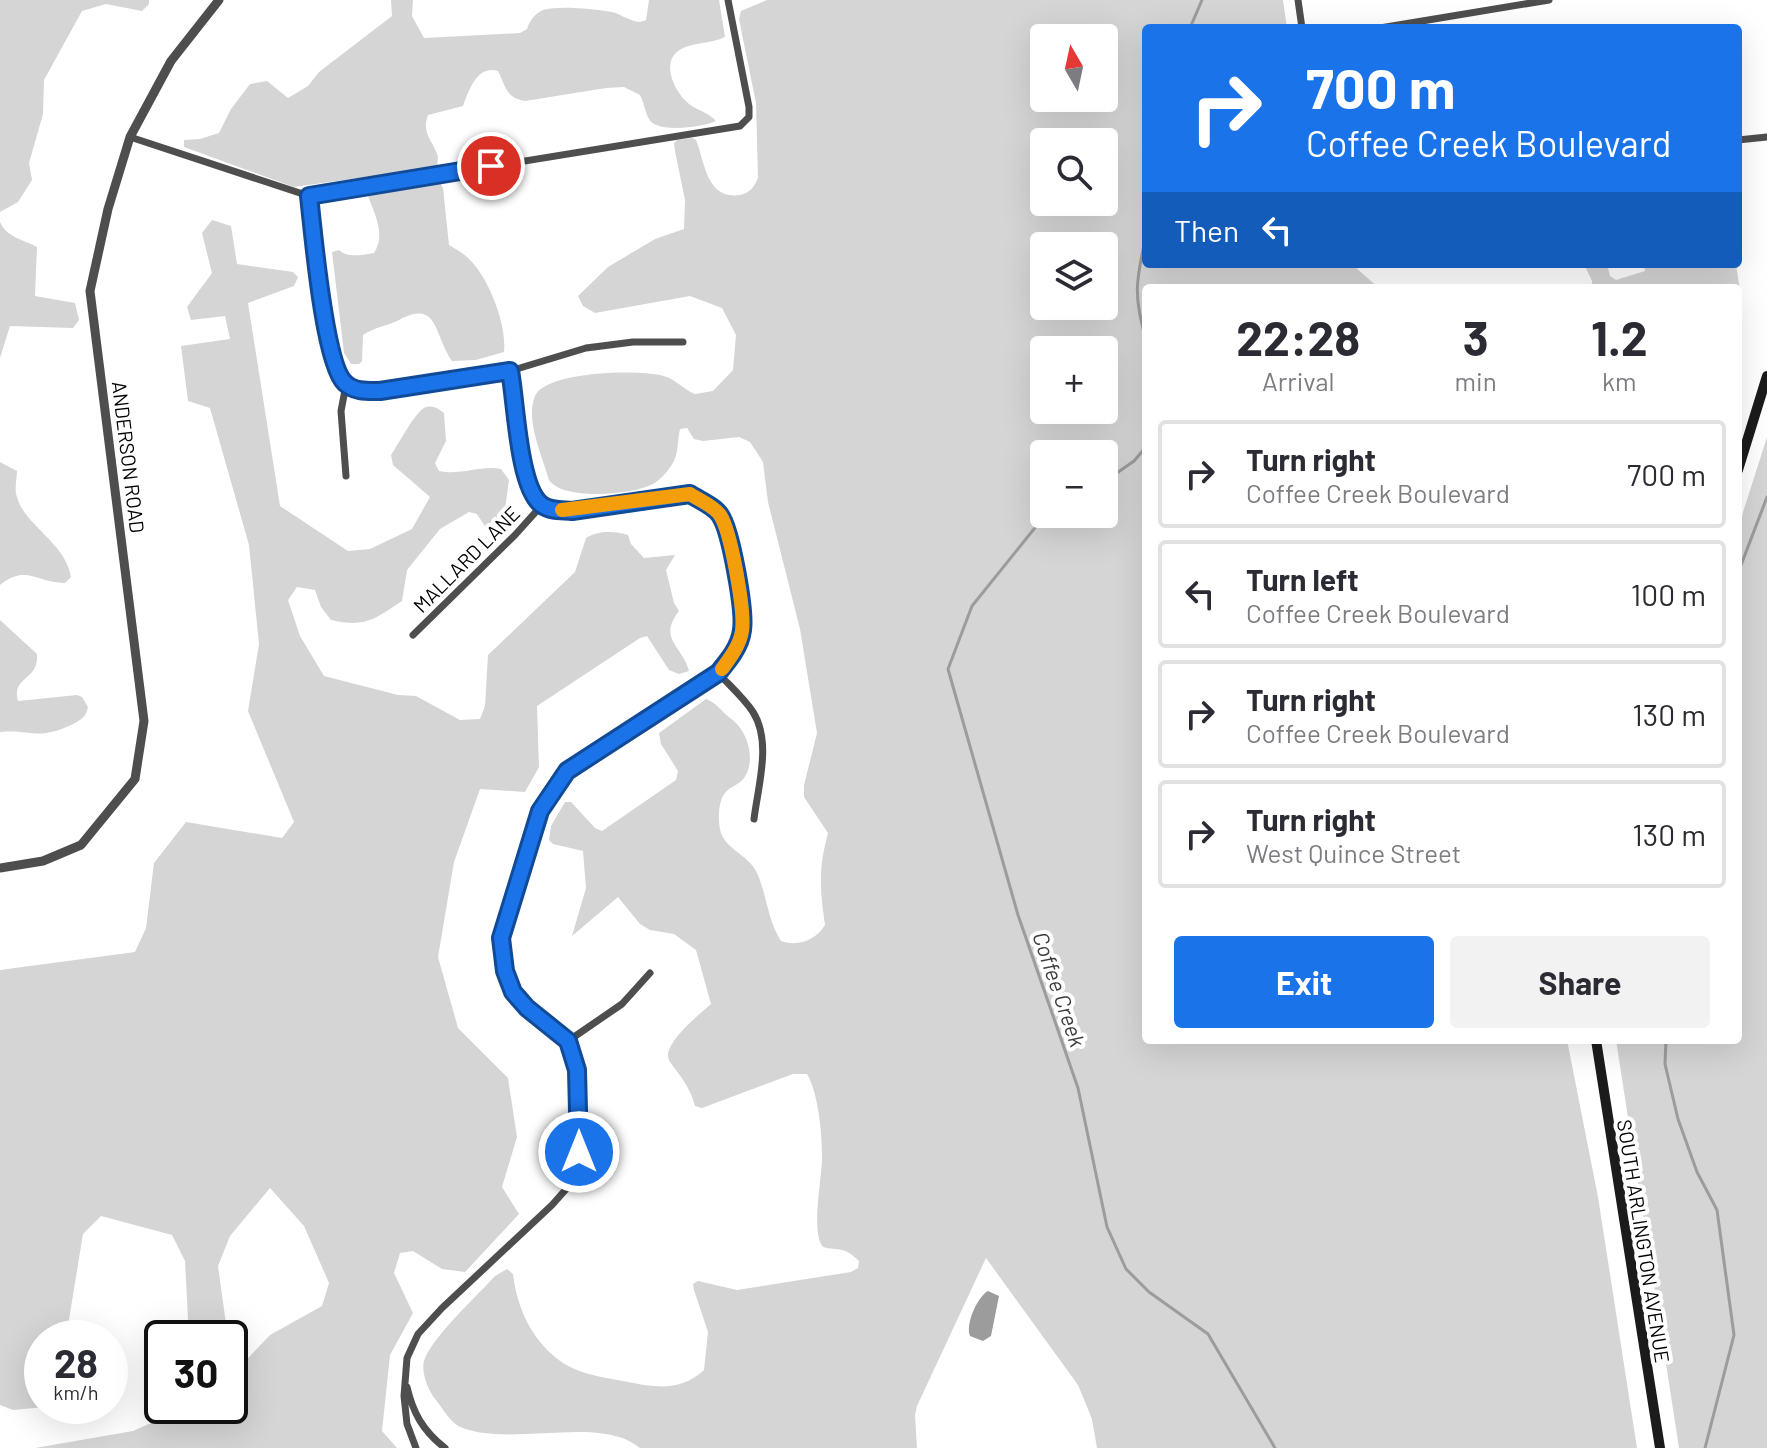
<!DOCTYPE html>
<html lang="en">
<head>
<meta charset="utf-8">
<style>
  body { margin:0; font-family:Barlow,sans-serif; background:#f2f2f3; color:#2b2b33; height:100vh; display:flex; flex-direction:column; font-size:30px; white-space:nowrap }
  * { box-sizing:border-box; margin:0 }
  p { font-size:26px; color:#7c7c81 }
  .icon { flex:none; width:44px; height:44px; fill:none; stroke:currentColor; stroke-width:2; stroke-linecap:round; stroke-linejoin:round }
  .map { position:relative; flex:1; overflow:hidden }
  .panel { position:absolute; left:1142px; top:284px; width:600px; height:760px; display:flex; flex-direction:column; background:#fff; border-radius:8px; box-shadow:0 8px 32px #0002 }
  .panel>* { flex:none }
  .guide { position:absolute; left:1142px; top:24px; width:600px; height:244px; border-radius:8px; box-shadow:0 8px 32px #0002; background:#1a73e8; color:#fff; overflow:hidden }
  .needle { width:52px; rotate:351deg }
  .tools { position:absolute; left:1030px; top:24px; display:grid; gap:16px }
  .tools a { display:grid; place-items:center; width:88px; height:88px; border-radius:8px; background:#fff; box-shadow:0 8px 32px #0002; font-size:40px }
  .speed { position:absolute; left:24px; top:1320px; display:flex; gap:16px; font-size:40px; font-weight:700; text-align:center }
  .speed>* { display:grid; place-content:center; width:104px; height:104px; border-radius:50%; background:#fff; box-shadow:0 8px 32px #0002; line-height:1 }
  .speed small { font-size:20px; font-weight:400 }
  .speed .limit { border:4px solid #111; border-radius:12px; background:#fff; color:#111 }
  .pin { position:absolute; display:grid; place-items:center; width:68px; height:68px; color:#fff; margin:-34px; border:4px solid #fff; border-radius:50%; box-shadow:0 2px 8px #0007 }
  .me { position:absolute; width:88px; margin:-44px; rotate:0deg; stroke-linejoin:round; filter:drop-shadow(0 0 6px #0008) }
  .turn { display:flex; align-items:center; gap:28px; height:168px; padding:0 32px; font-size:36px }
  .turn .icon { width:104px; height:104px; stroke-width:2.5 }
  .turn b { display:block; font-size:56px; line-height:68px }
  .then { display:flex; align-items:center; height:76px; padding:0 32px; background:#0003; gap:16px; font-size:30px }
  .eta { display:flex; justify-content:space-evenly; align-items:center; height:136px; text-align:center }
  .eta b { font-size:48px; font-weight:700; line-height:56px }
  .button { display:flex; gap:16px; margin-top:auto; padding:16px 32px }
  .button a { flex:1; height:92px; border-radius:8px; background:#1a73e8; color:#fff; font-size:32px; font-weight:700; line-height:92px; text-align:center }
  .button a+a { background:#f2f2f3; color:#2b2b33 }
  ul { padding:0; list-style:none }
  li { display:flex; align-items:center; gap:24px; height:108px; margin:0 16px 12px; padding:0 16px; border:4px solid #e1e1e2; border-radius:8px }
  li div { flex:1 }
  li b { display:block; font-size:30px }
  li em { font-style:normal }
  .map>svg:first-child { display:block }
  .green { fill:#d5d5d5; fill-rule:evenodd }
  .water { fill:#9c9c9c }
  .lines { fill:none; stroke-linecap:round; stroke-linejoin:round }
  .stream { stroke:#9c9c9c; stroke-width:3 }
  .minor { stroke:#4e4e4e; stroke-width:7 }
  .tertiary { stroke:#4e4e4e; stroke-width:9 }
  .secondary { stroke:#1b1b1b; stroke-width:10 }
  .route-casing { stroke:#114b97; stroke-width:20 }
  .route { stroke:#1a73e8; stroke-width:14 }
  .slow { stroke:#f59e0b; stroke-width:14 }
  .labels { text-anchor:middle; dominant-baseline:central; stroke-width:8; stroke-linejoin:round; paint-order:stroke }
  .street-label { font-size:20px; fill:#000; stroke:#fff }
  .water-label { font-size:22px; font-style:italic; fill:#3d3d3d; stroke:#fff }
</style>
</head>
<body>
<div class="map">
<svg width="1767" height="1448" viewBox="0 0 1767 1448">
  <rect width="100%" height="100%" fill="#fff"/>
  <!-- green -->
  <path class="green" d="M0,0h149v4l-7,7 -36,-7 -24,7 -38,69 -1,34 -14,49 3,17 -14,22 -18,10z
    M391,0h22l-1,16 12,22 96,-5 7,-4c2,-7 8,-16 16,-19 16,-5 52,-1 69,2 12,3 23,14 34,8l3,-20h70l6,37c-14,7 -31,5 -44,12 -22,12 -6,44 8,55 9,7 19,8 27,17 -13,6 -59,13 -67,-2 -4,-7 -5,-17 -9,-24l-16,-8 -18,1 -81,13c-19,-3 -19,-14 -27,-30 -21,-6 -29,19 -35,35l-35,9c-7,19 5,25 10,42l-1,10 -143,20 -110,-40v-7l16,-1 19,-6 12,-24 19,-25 17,-3 21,17 20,-12 11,-14 73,-56z
    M767,0h516l4,28h-141v236h211l-2,3 24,21h-233v752h421l31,157 39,251h-540l-5,-29 -14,-34 -92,-127 -69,148 -2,9 2,33h-277c-41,-34 -128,0 -180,-21 -9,-4 -17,-18 -24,-27 -8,-9 -15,-28 -12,-39 7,-23 54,-66 71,-85l12,-7 6,5c4,35 20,69 50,89 18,12 45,15 65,19 30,6 53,9 76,-12l4,-38 -14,-42 -1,-6 5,-3 39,9 114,-18 7,-4 1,-7c-15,-15 -20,-10 -36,-14 -13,-15 0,-72 -1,-93 0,-22 -4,-62 -15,-80h-14l-91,34 -7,-2c-5,-19 -14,-29 -25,-44 -11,-16 29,-47 41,-58l-15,-54 -22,-16 -24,-4 -10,-6 -22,-27 -46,39 14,-48 -3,-37 -30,-7 -4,-4 2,-14 14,-24h6l24,26 7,3 74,-51 2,-9 -17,-27 -2,-11 47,-34c11,4 15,12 24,19 17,11 27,42 14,60 -5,7 -15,9 -19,15 -7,9 -7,26 -5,36 3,19 27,25 36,42 11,22 11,49 25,70 17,6 35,-1 44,-16 -5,-37 -7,-55 3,-92l-24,-36v-12l13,-52 -17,-104 -32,-127 -5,-40 -13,-20 -11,-5 -36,4 -9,-2 -7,-11 -7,1c-3,13 -1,26 -9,37 -4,6 -12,15 -18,18 -21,11 -90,17 -104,-4 -7,-25 -24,-60 -14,-84 11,-25 105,-27 129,-20 13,4 20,14 31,18l18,-3 20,-21 3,-35 -14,-27 -32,-12 -95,17 -12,-7 -5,-10 30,-29 47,-28 29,-10 1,-29 -10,-49 -1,-8 3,-3 15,-2 4,2c9,22 10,60 44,55 10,-2 14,-8 18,-17l-2,-75 -17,-84 2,-8zM1044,38h60v60h-60zM1044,142h60v60h-60zM1044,246h60v60h-60zM1044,350h60v60h-60zM1044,454h60v60h-60z
    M430,180l9,1 4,7 6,57c6,4 15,8 20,14 20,19 38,66 35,93l-28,8 -24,1c-19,-27 -13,-62 -53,-41 -12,6 -24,7 -36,15l-1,26 -3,3h-8l-7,-11 -12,-101 7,-2c8,8 24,5 35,3 13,-20 -1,-41 -7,-60l2,-2z
    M212,220l19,6 6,38 56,8 5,5 -4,9 -46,17 32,203 68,45 22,-2 42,-20 18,-32 -37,-32 -2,-10c7,-10 25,-45 35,-48 7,-2 13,2 18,6l2,28 -11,22 4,8c22,5 41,-6 62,-2l8,11c-3,17 -2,41 -18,49l-5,-1 -9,-14 -8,-2 -29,17 -33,41 -5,31c-27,18 -37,27 -71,19l-10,-13 -6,-17 -18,-3 -9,13 12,36 24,40 74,19 18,1 44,24 20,-1 5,-13 3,-51 87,-83 11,-34c12,-8 29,-7 42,-3l3,9 13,14 31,-3 -9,15 8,33 5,8c-22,28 4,35 10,60l-10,3 -10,-4 -22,-34 -7,2 -103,68 2,61 -14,25 -45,-3 -26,73 -16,95 20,71 50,50 9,59 -15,50 17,27 -54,58 -23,-3 -29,-18 -13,2 -6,20 19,40 -23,42 -8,76 15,17h-362l98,-17 56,-25h41v-29l40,-42 52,-29 7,-23 -25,-57 -34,-38 -40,48 -12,30 10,72h-39l-4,-77 -13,-26 -71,-19 -18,18 -17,104h-24v68h13l-42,4 -13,-5v-435l135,-18 11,-24 8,-65 32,-41 96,16 12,-16 -46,-111 11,-67 -10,-99 -39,-137 -22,-7 -7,-55 49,-7 -5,-23 -34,4 -4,-13 25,-34 -10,-40z
    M0,222c7,16 25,18 37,25l-2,49 40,7 4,17 -6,8 -63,-2 -10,32z
    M1584,264h23l3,12 6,4 29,-9 -1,-7h92l6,40 -4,74v-90h-146v-7z
    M1767,437v1011h-88l-63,-408h122v-512z
    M0,462l17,9c0,8 -3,18 0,26 8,29 48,45 54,80l-6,6c-28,0 -39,-19 -65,2z
    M0,620l37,34c2,27 -26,22 -19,47l59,-6 5,2 6,10c-2,11 -8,13 -17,18 -35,16 -39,4 -71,7z"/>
  <!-- water -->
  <path class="water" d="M988,1291l11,5 -8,40 -8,5 -13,-5c-5,-11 7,-39 18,-45z"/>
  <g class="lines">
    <!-- stream -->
    <path class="stream" d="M1190,28l12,-28
      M1146,236c-10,44 -13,60 0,103
      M1104,482l30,-21 12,-14
      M1046,514l-74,92 -24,63 70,246 60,173 29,139 19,42 23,23 59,42 67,114
      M1738,573l29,-76
      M1666,1040l-1,24 13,55 19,53 20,38 17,125 -29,113"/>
    <!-- minor -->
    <path class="minor" d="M1298,0l4,28
      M1380,28l169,-28
      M130,137l179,59 431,-70 9,-9v-10l-21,-107
      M1738,140l29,-3
      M309,196l21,153c8,34 16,41 50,42l130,-20c6,30 8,117 31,134 9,6 21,5 31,6l118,-17c9,6 24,12 30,21 11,15 25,97 22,115 -2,17 -14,31 -24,43l-151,98 -27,40 -39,127 4,33 8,21 14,16 41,33 9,29 3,57 -4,51 -24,27 -110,103 -24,26 -11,24 -3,38 3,28 9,24
      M510,371l76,-23 47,-6h50
      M346,385l-5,26 5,65
      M413,635l102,-100 27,-30
      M718,673c12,13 26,25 35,39 19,30 5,74 1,107
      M568,1041l54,-37 28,-31
      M407,1387c6,26 16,44 38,61"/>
    <!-- tertiary -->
    <path class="tertiary" d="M0,868l43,-7 38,-16 54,-66 9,-58 -54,-430 18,-82 22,-72 41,-76 48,-61"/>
    <!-- secondary -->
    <path class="secondary" d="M1738,470l29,-94
      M1596,1040l64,408"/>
  </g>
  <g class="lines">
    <defs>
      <path id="route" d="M491,166l-182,30c4,34 15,168 36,187 9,9 23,8 35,8l130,-20c6,30 8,117 32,134 8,6 20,5 30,6l118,-17c9,6 24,12 30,21 11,16 25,96 22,115 -2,17 -14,31 -24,43l-151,98 -27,40 -39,127 4,33 8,21 14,16 41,33 9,29 2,82"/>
    </defs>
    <!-- route casing -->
    <use href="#route" class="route-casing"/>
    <!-- route -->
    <use href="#route" class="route"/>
    <!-- slow -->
    <path class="slow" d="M562,510l128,-16c9,6 24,12 30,21 11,16 25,97 22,116 -2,14 -12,27 -20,38"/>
  </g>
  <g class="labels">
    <!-- street labels -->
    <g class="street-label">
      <text transform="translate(129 457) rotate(83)">ANDERSON ROAD</text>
      <text transform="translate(466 559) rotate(-45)">MALLARD LANE</text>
      <text transform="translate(1644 1241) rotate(81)">SOUTH ARLINGTON AVENUE</text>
    </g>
    <!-- water labels -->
    <g class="water-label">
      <text transform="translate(1060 989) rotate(71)">Coffee Creek</text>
    </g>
  </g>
</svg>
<div class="tools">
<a><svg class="needle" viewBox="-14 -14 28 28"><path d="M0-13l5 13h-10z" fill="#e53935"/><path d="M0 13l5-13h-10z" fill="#7c7c81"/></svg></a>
<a><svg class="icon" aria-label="search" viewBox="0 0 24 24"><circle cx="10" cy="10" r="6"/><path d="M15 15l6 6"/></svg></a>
<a><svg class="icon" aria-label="layers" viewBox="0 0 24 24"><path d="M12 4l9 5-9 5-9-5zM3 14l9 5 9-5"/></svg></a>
<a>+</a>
<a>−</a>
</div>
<div class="speed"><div>28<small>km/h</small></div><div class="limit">30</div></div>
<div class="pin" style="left:491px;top:166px;background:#d93025"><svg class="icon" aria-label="arrive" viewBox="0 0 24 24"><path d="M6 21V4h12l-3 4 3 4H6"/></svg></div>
<svg class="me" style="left:579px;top:1152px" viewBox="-20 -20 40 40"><circle r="17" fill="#1a73e8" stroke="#fff" stroke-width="3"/><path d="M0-11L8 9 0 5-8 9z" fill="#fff"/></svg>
<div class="guide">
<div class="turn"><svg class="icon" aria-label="right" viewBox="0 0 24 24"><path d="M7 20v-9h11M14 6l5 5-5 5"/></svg><div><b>700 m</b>Coffee Creek Boulevard</div></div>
<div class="then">Then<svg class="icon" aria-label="left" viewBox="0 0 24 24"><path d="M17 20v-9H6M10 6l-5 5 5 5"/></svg></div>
</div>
<section class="panel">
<div class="eta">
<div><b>22:28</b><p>Arrival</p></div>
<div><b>3</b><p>min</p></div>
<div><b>1.2</b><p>km</p></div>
</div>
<ul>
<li><svg class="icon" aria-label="right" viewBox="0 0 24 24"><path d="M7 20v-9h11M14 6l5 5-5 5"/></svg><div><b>Turn right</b><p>Coffee Creek Boulevard</p></div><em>700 m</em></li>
<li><svg class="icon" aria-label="left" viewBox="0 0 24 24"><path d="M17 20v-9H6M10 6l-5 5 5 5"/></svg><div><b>Turn left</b><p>Coffee Creek Boulevard</p></div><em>100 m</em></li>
<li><svg class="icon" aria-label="right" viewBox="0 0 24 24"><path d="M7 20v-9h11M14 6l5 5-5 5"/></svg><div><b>Turn right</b><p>Coffee Creek Boulevard</p></div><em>130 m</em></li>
<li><svg class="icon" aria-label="right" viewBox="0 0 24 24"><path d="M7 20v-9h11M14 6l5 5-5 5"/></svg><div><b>Turn right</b><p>West Quince Street</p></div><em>130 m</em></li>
</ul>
<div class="button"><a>Exit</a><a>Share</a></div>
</section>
</div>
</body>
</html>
